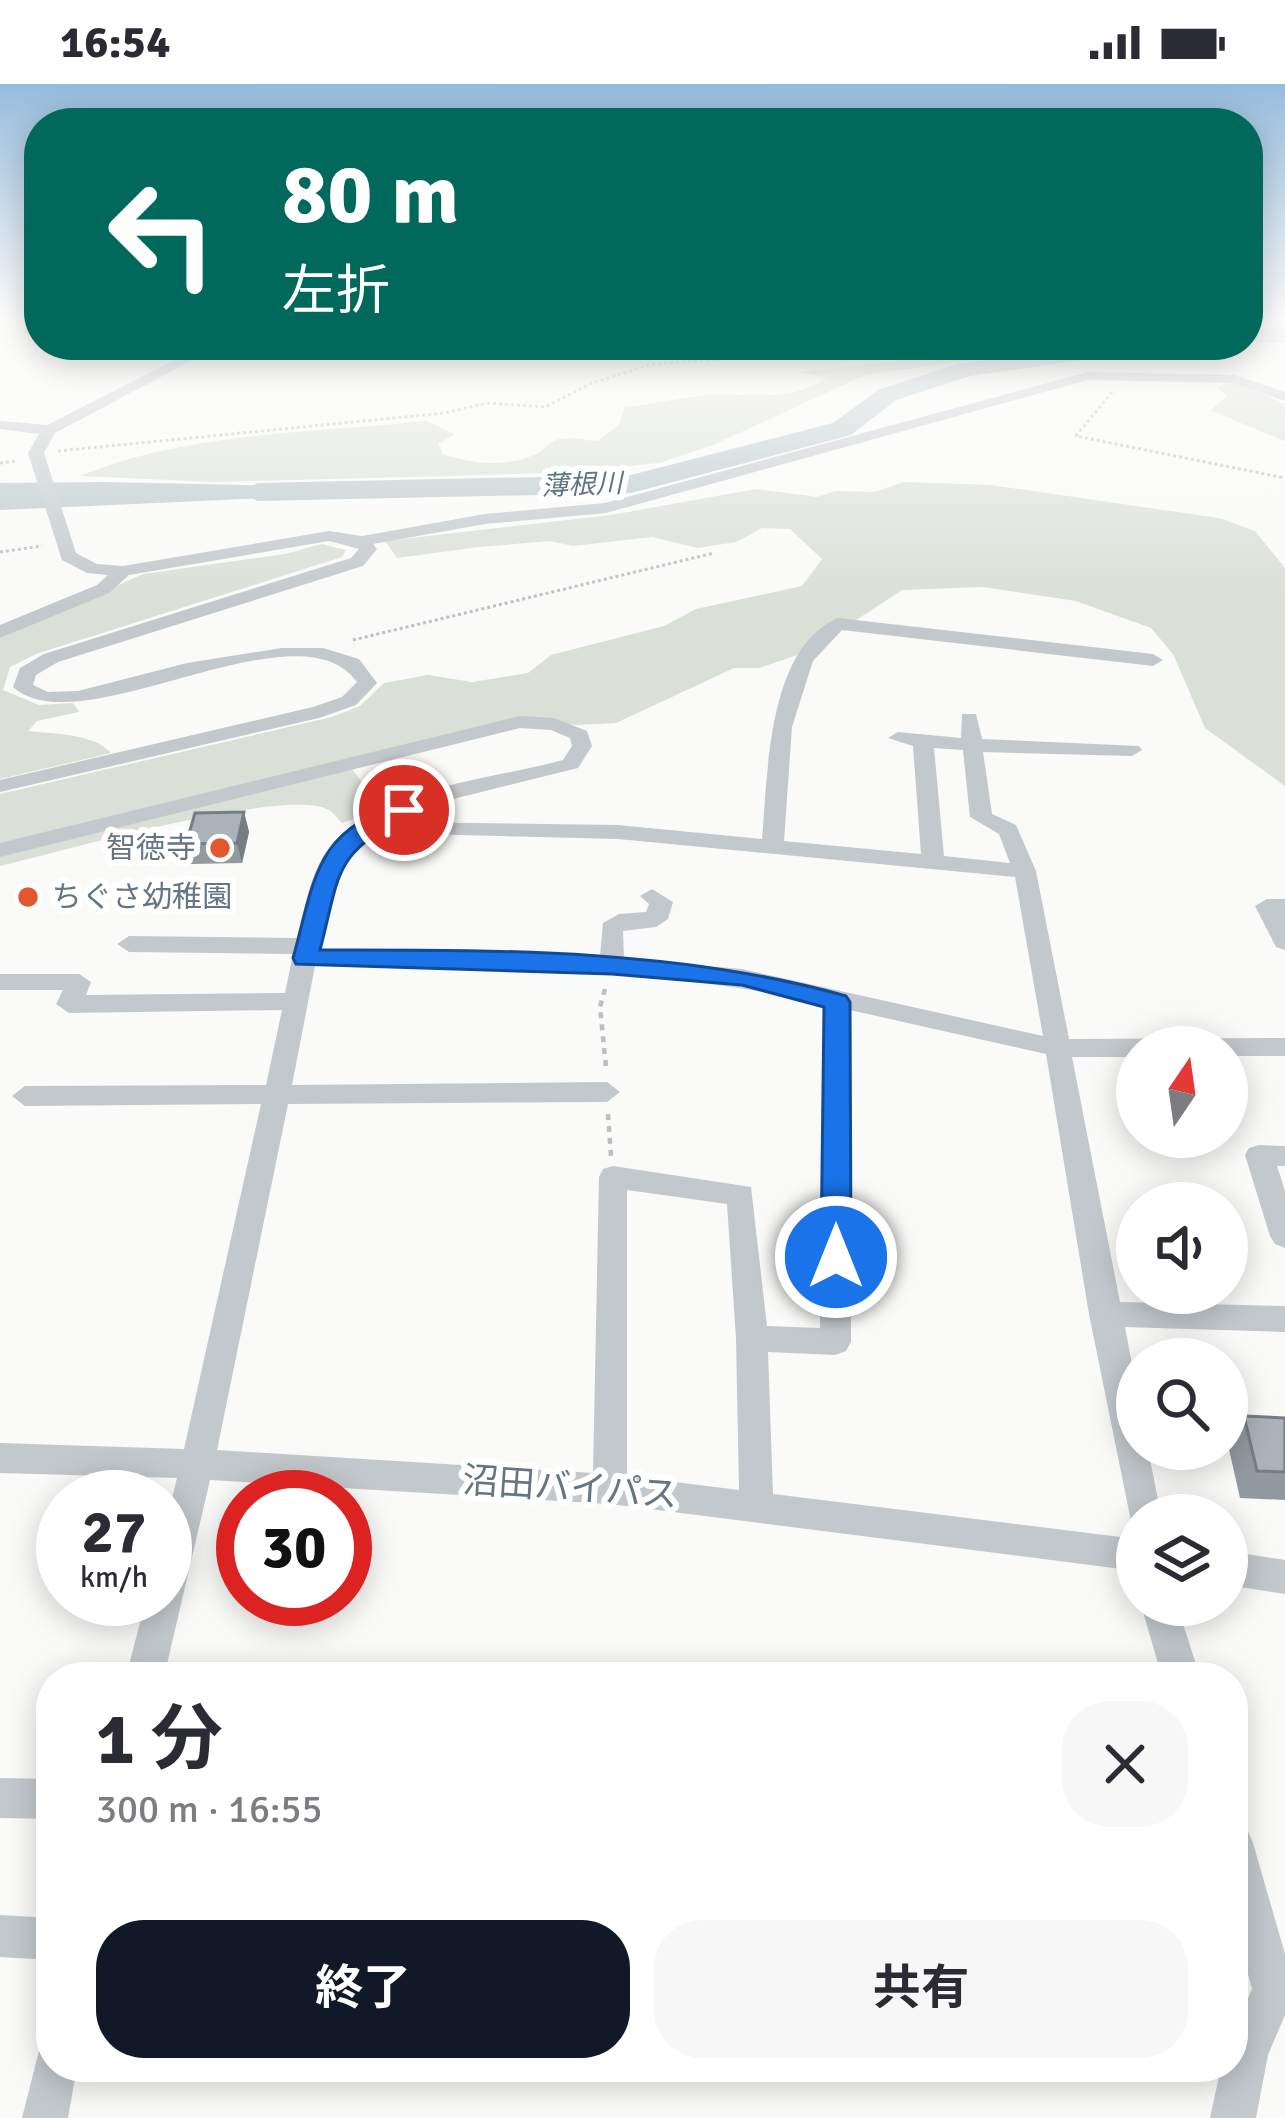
<!DOCTYPE html>
<html lang="ja">
<head>
<meta charset="utf-8">
<style>
  body { margin:0; font-family:Signika,"Noto Sans JP",sans-serif; background:#f7f7f7; color:#2b2b33; height:100vh; display:flex; flex-direction:column; font-size:45px; white-space:nowrap }
  * { box-sizing:border-box; margin:0 }
  p { font-size:39px; color:#7c7c81 }
  .icon { flex:none; width:66px; height:66px; fill:none; stroke:currentColor; stroke-width:2; stroke-linecap:round; stroke-linejoin:round }
  .map { position:relative; flex:1; overflow:hidden }
  .sheet { position:absolute; left:36px; top:1578px; width:1212px; height:420px; display:flex; flex-direction:column; background:#fff; border-radius:48px; box-shadow:0 6px 30px #0003 }
  .sheet>* { flex:none }
  .top-card { position:absolute; left:24px; top:24px; width:1239px; height:252px; border-radius:48px; box-shadow:0 6px 30px #0003; background:#00695c; color:#fff; overflow:hidden }
  .needle { width:78px; rotate:13deg }
  .buttons { position:absolute; left:1116px; top:942px; display:grid; gap:24px }
  .buttons a { display:grid; place-items:center; width:132px; height:132px; border-radius:50%; background:#fff; box-shadow:0 6px 30px #0003; font-size:60px }
  .speed { position:absolute; left:36px; top:1386px; display:flex; gap:24px; font-size:60px; font-weight:700; text-align:center }
  .speed>* { display:grid; place-content:center; width:156px; height:156px; border-radius:50%; background:#fff; box-shadow:0 6px 30px #0003; line-height:1 }
  .speed small { font-size:30px; font-weight:400 }
  .speed .limit { border:18px solid #d22; background:#fff; color:#111 }
  .pin { position:absolute; display:grid; place-items:center; width:102px; height:102px; color:#fff; margin:-51px; border:6px solid #fff; border-radius:50%; box-shadow:0 3px 12px #0007 }
  .me { position:absolute; width:132px; margin:-66px; rotate:0deg; stroke-linejoin:round; filter:drop-shadow(0 0 9px #0008) }
  .turn { display:flex; align-items:center; gap:42px; height:252px; padding:0 60px; font-size:54px }
  .turn .icon { width:156px; height:156px; stroke-width:2.5 }
  .turn b { display:block; font-size:84px; line-height:102px }
  .round { display:grid; place-items:center; flex:none; width:126px; height:126px; border-radius:48px; background:#f7f7f7 }
  .summary { display:flex; align-items:center; justify-content:space-between; height:204px; padding:0 60px }
  h1 { font-size:72px; font-weight:700; line-height:90px }
  .primary-button { display:flex; gap:24px; margin-top:auto; padding:24px 60px }
  .primary-button a { flex:1; height:138px; border-radius:48px; background:#111827; color:#fff; font-size:48px; font-weight:700; line-height:138px; text-align:center }
  .primary-button a+a { background:#f7f7f7; color:#2b2b33 }
  .status { display:flex; justify-content:space-between; align-items:center; height:84px; padding:0 60px; background:#fff; direction:ltr }
  .status svg { height:33px; fill:currentColor }
  .map>svg:first-child { display:block }
  .green { fill:#dadfd7 }
  .water { fill:#bbc7cb }
  .lines { fill:none; stroke-linecap:round; stroke-linejoin:round }
  .river { fill:#bbc7cb; fill-rule:evenodd }
  .path-far1 { stroke:#bbbfc2; stroke-width:3; stroke-dasharray:3 3; stroke-linecap:butt }
  .path { stroke:#bbbfc2; stroke-width:4.5; stroke-dasharray:6 6; stroke-linecap:butt }
  .minor { fill:#c3c8cc; fill-rule:evenodd }
  .wall { fill:#929a9f }
  .shaded-wall { fill:#777d82 }
  .building { fill:#aab3b9; stroke:#777d82; stroke-width:3 }
  .route { fill:#1a73e8; stroke:#114b97; stroke-width:3 }
  .poi-dot { fill:#e4572e; stroke:#fff; stroke-width:4.5 }
  .labels { text-anchor:middle; dominant-baseline:central; stroke-width:12; stroke-linejoin:round; paint-order:stroke }
  .far-water-label { font-size:27px; font-style:italic; fill:#60757c; stroke:#fff }
  .poi-label { font-size:30px; fill:#657683; stroke:#fff; text-anchor:end }
  .near-street-label { font-size:36px; fill:#657683; stroke:#fff }
</style>
</head>
<body>
<div class="status"><b>16:54</b><svg viewBox="0 0 49 12"><path d="M0 12V9h3v3zM5 12V6h3v6zM10 12V3h3v9zM15 12V0h3v12zM26 1h20v11H26zM47 4h2v5h-2z"/></svg></div>
<div class="map">
<svg width="1285" height="2034" viewBox="0 0 1285 2034">
  <rect width="100%" height="100%" fill="#fafaf8"/>
  <!-- green -->
  <path class="green" d="M903,261h176l-214,30 -152,70 -54,18 -106,10 -338,9 -135,-6c106,-44 234,-43 346,-55l29,13 -17,10 5,10c31,10 62,14 93,0 9,-4 12,-12 23,-15 12,-2 25,1 38,2l22,-16 6,-18c28,-2 56,-10 84,-12 41,-2 81,8 118,-17l-30,-6 111,-12 11,-7z
    M1237,298l48,22v37l-75,-31 17,-14 -10,-9z
    M904,398l87,3 228,33 36,13 30,37v218l-80,-58 -32,-74 -22,-26 -75,-27 -93,-14 -81,3 -93,61 -50,17h-25l-118,55 -41,2 -57,-7 -518,126v-50l332,-77 28,-11 24,-23 44,-8 44,7 56,-9 23,-18 113,-29 32,-17 106,-23 20,-27 -32,-30 -28,-1 -26,14 -38,6 -46,-11 -79,9 -23,-5 -71,6 -82,11 -12,-17 226,-26 145,-26 61,8 19,-6 39,1z
    M322,460l24,6 -4,7 -306,97 -26,13 -7,23 36,15 34,-2 6,9 -42,9 -9,10c26,3 65,2 83,22l-111,26v-141l143,-64 142,-20z
    M352,685l29,40 -39,14c-4,-4 -8,-10 -13,-13 -43,-24 -272,43 -329,56v-12z"/>
  <!-- water -->
  <path class="water" d="M104,398l227,5 -17,9 -314,14v-27z"/>
  <g class="lines">
    <!-- river -->
    <path class="river" d="M1248,244l37,1v14l-37,-1z
      M1087,261h64l-12,7 -169,24 -74,24 -45,35 -220,58 -374,8 -14,-9 14,-9 374,-8 202,-52 45,-33 79,-26z"/>
    <!-- path-far1 -->
    <path class="path-far1" d="M1112,308l-36,44 209,42
      M58,367l387,-38 42,-10 58,4 47,-24 60,-19 72,-5 83,-14
      M0,379l18,-2
      M0,468l42,-6
      M353,556l361,-87"/>
    <!-- path -->
    <path class="path" d="M605,905l-5,18 6,60
      M608,1030l3,42"/>
    <!-- minor -->
    <path class="minor" d="M204,261h17l-166,88 -11,20 32,100 21,11 26,2 206,-35 33,5 123,-22 120,-11 483,-131 147,3 50,17v9l-52,-18 -145,-3 -482,133 -121,11 -112,20 4,5 -14,17 -305,96 -22,13 -3,10 15,7 30,-1 109,-28 95,-15h41l36,11 18,24 -21,22 -37,13 -319,74v-12l313,-73 29,-10 15,-15c-59,-83 -277,66 -344,5l7,-19 24,-14 307,-96 8,-9 -30,-8 -200,34 -20,18 -109,45v-13l97,-40 11,-10 -21,-2 -25,-13 -34,-107 11,-19 -39,-5v-8l47,4z
      M838,534l315,36 10,6 -10,6 -311,-36 -29,31 -21,66 -8,114 137,13 -8,-108 -25,-8 10,-6 63,6 1,-24h14l6,25 157,7 3,4 -10,6 -149,-4 9,62 24,11 20,46 33,168 216,-1v18h-58v-9h-90v10h-65l48,245 165,4v26l-160,-5 12,63v59h11l13,66h-24v13l-5,-2 -43,-212 -43,-260 -196,-44 1,332 -5,9 -11,4 -67,-3 5,142 364,45v32l-527,-67 -400,-24 -46,197h-38l20,-78h19v-73l12,-48 -177,-5v-30l184,6 77,-345 -236,2 -13,-10 13,-10 241,-1 16,-75 -213,3 -13,-9 7,-14h-63v-16h79l12,8 -5,13 199,-2 8,-39 -164,-2 -12,-8 12,-8 168,2c8,-31 14,-72 37,-96 51,-55 160,-63 229,-82l9,-14 -2,-8 -19,-8 -31,-2 -520,129v-14l520,-127 34,2 33,13 5,15 -14,22 -121,30 -65,24 226,3 144,14c6,-65 5,-191 76,-221zM934,664l29,2 7,67 29,17 11,29 -66,-7zM372,749l246,6 397,38 28,159 -301,-67 -118,-10 -1,-28 33,-4 12,-8 5,-17 -21,-13 -12,7 9,8 -3,8 -27,2 -16,9 -3,34 -281,-7 26,-91zM315,882c171,3 342,0 509,38l-4,324 -53,-2 -16,-139 -138,-21 -10,3 -4,8 -6,296 -376,-23 71,-346 319,-2 13,-10 -13,-10 -315,3zM627,1106l100,14 9,134 3,152 -112,-14z
      M1267,815h18v51l-9,-3 -21,-41z
      M1259,1061l26,1v20h-8l8,25v57l-10,-4 -5,-8 -25,-81 4,-7z
      M1227,1467l58,9v34l-58,-9z
      M1141,1521h36l23,72h-38z
      M0,1694l51,1v40l-51,-1z
      M1233,1739l14,6 6,14 32,111v61l-17,40 -12,63h-46l11,-51h12v-34l19,-44 -19,-71z
      M0,1831l51,3v42l-51,-3z
      M51,1963v20h26l-9,51h-46l17,-67z"/>
  </g>
  <!-- wall -->
  <path class="wall" d="M244,728l5,20 -7,31 -51,1 -5,-20z
    M1244,1332l41,2v82l-45,-2 -12,-53z"/>
  <!-- shaded-wall -->
  <path class="shaded-wall" d="M244,728l5,20 -7,31 -5,-20z"/>
  <!-- building -->
  <path class="building" d="M244,728l-7,31 -51,1 9,-31z
    M1244,1332l41,2v54l-28,-1z
    M1233,1785l10,27 -10,1z"/>
  <!-- sky -->
  <linearGradient id="sky" x2="0" y2="1"><stop stop-color="#96bcdc"/><stop offset="0.45" stop-color="#fdfdfc"/><stop offset="1" stop-color="#fdfdfc" stop-opacity="0"/></linearGradient>
  <rect width="1285" height="521" fill="url(#sky)"/>
  <!-- route -->
  <path class="route" d="M404,719l11,7 -3,5c-80,38 -71,55 -92,135 175,0 356,-2 526,46l4,6 1,255 -5,8h-21l-4,-8 3,-250 -82,-22 -130,-11 -316,-10 -3,-6c22,-78 21,-129 111,-155z"/>
  <!-- markers -->
  <g class="poi-dot">
    <circle cx="220" cy="764" r="12"/>
    <circle cx="28" cy="813" r="12"/>
  </g>
  <g class="labels">
    <!-- far-water labels -->
    <g class="far-water-label">
      <text transform="translate(582 401) rotate(-2)">薄根川</text>
    </g>
    <!-- poi labels -->
    <g class="poi-label">
      <text x="196" y="764">智徳寺</text>
      <text x="52" y="813" text-anchor="start">ちぐさ幼稚園</text>
    </g>
    <!-- near-street labels -->
    <g class="near-street-label">
      <text transform="translate(570 1404) rotate(4)">沼田バイパス</text>
    </g>
  </g>
</svg>
<div class="buttons">
<a><svg class="needle" viewBox="-14 -14 28 28"><path d="M0-13l5 13h-10z" fill="#e53935"/><path d="M0 13l5-13h-10z" fill="#7c7c81"/></svg></a>
<a><svg class="icon" aria-label="sound" viewBox="0 0 24 24"><path d="M4 9h4l5-4v14l-5-4H4zM17 9q2 3 0 6"/></svg></a>
<a><svg class="icon" aria-label="search" viewBox="0 0 24 24"><circle cx="10" cy="10" r="6"/><path d="M15 15l6 6"/></svg></a>
<a><svg class="icon" aria-label="layers" viewBox="0 0 24 24"><path d="M12 4l9 5-9 5-9-5zM3 14l9 5 9-5"/></svg></a>
</div>
<div class="speed"><div>27<small>km/h</small></div><div class="limit">30</div></div>
<div class="pin" style="left:404px;top:726px;background:#d93025"><svg class="icon" aria-label="arrive" viewBox="0 0 24 24"><path d="M6 21V4h12l-3 4 3 4H6"/></svg></div>
<svg class="me" style="left:836px;top:1173px" viewBox="-20 -20 40 40"><circle r="17" fill="#1a73e8" stroke="#fff" stroke-width="3"/><path d="M0-11L8 9 0 5-8 9z" fill="#fff"/></svg>
<div class="top-card">
<div class="turn"><svg class="icon" aria-label="left" viewBox="0 0 24 24"><path d="M17 20v-9H6M10 6l-5 5 5 5"/></svg><div><b>80 m</b>左折</div></div>
</div>
<section class="sheet">
<div class="summary"><div><h1>1 分</h1><p>300 m · 16:55</p></div><a class="round"><svg class="icon" aria-label="close" viewBox="0 0 24 24"><path d="M6 6l12 12M18 6L6 18"/></svg></a></div>
<div class="primary-button"><a>終了</a><a>共有</a></div>
</section>
</div>
</body>
</html>
